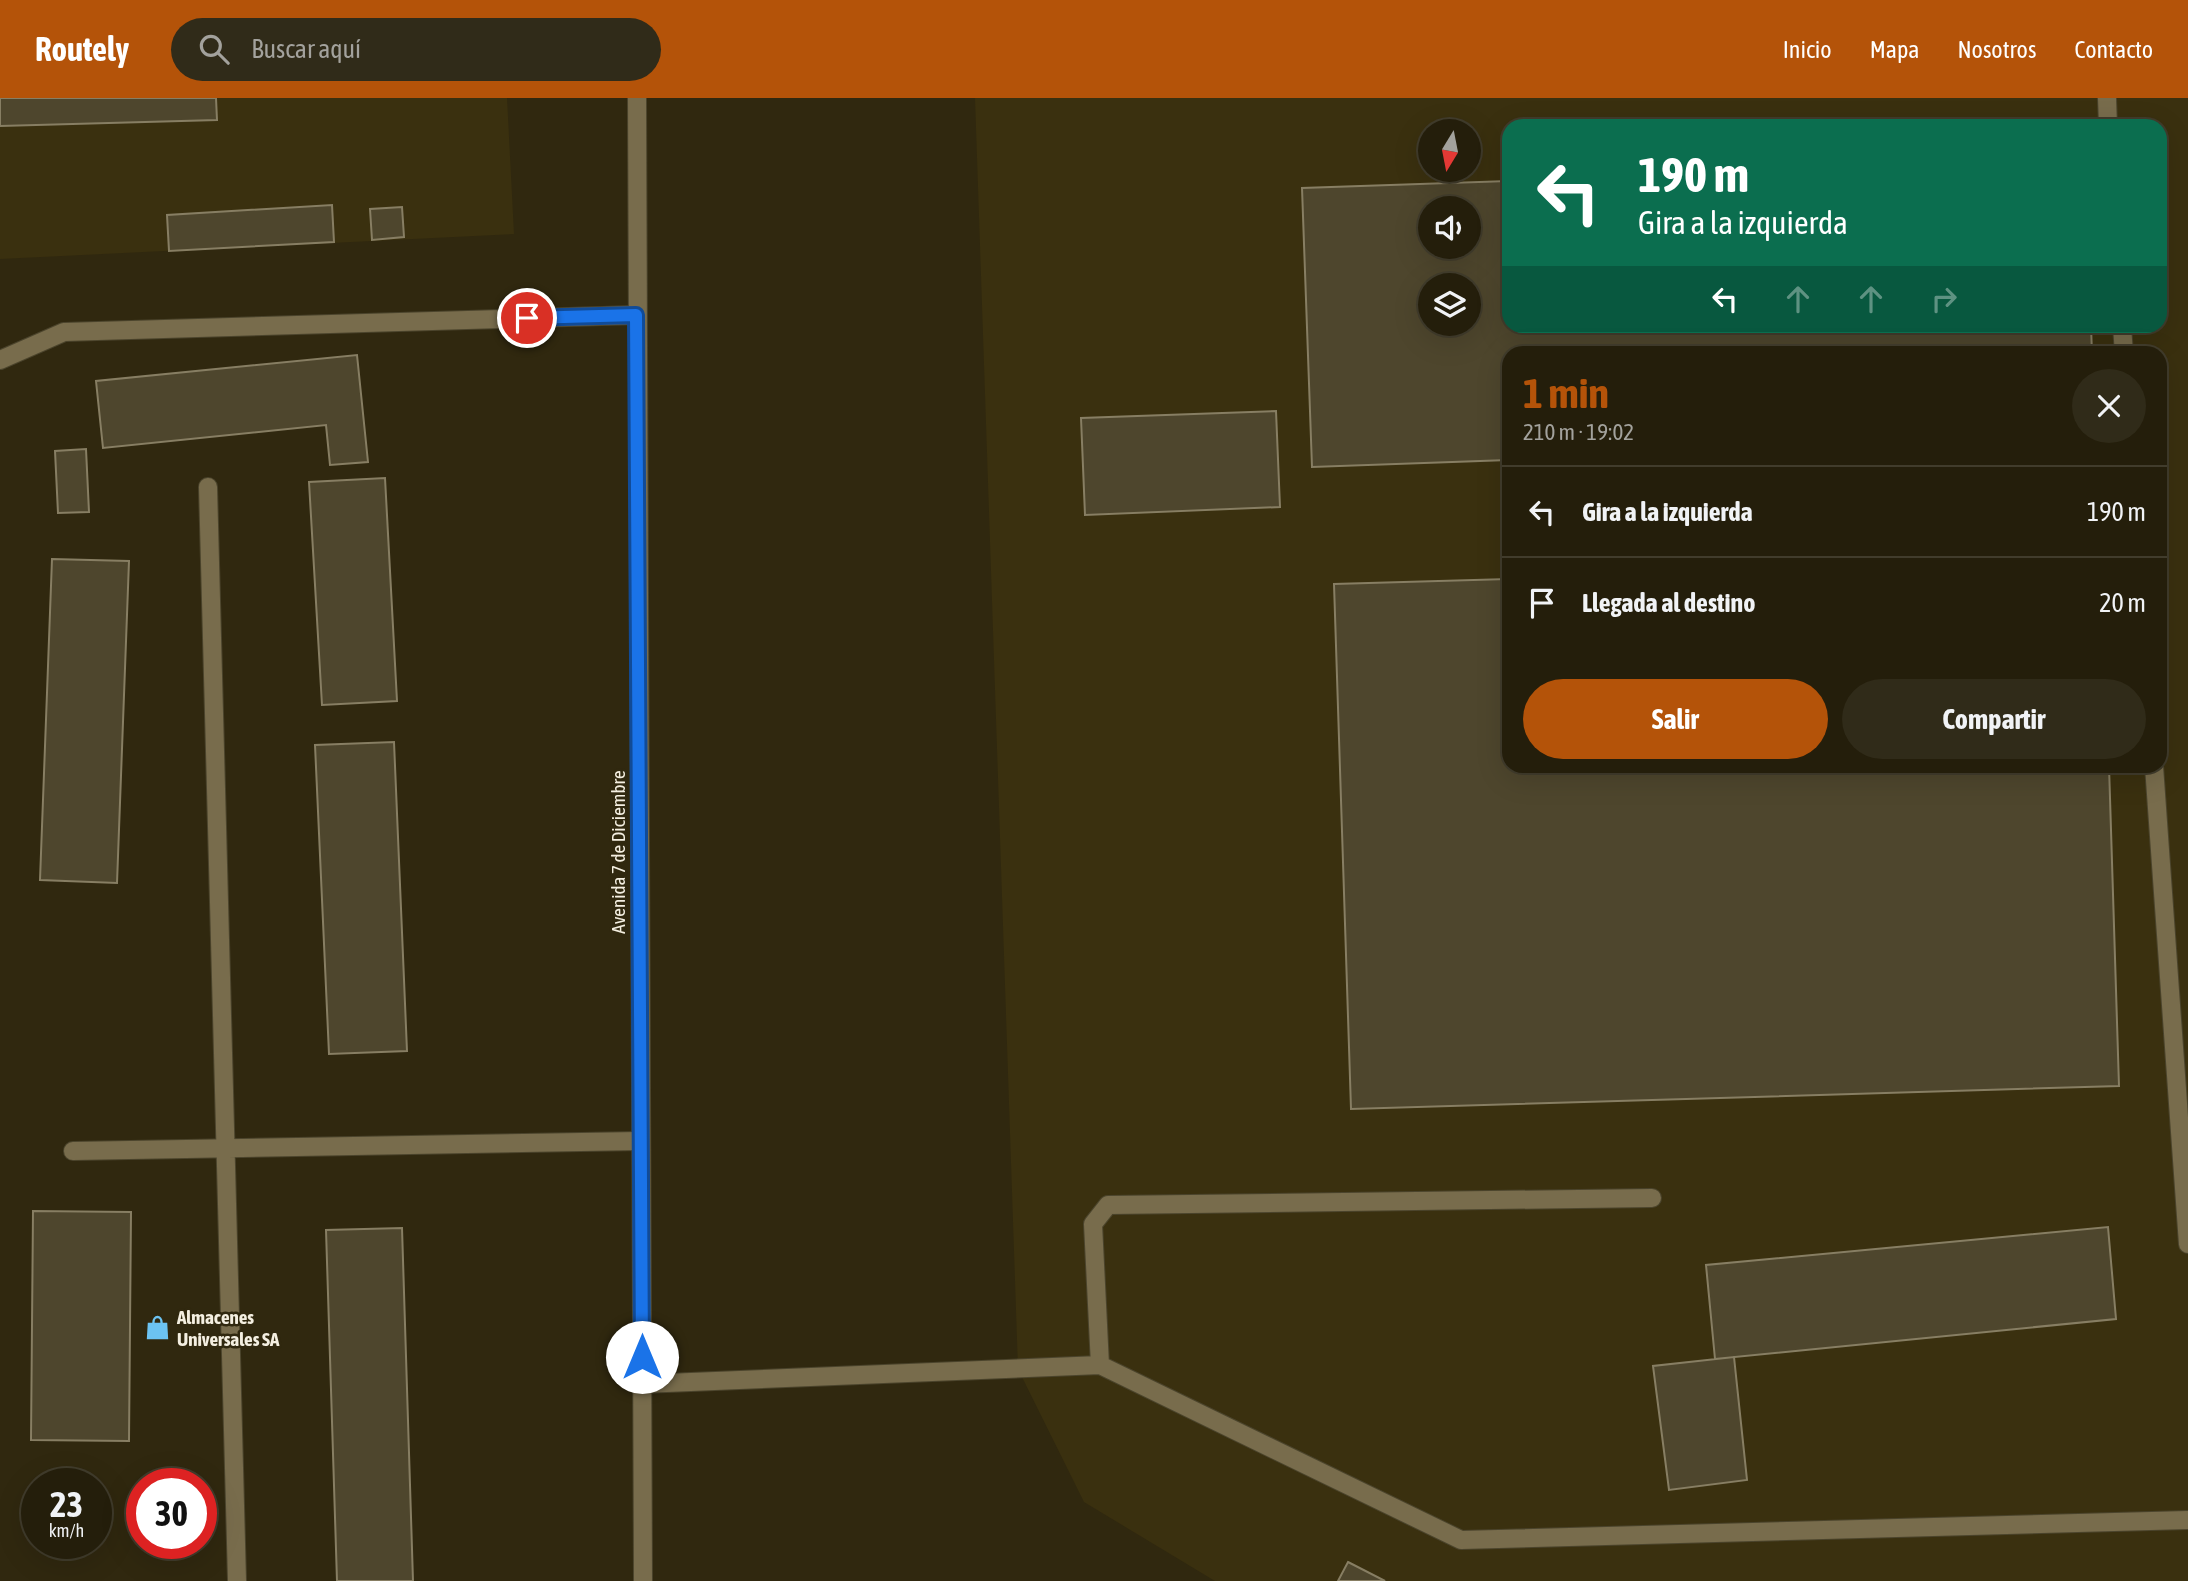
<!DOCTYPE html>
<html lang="es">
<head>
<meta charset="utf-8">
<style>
  body { margin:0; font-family:"Asap Condensed",sans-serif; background:#302b19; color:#f1f3f6; height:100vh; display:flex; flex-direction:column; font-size:26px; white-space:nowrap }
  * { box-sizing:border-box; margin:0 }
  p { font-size:23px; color:#a3a29d }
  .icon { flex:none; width:38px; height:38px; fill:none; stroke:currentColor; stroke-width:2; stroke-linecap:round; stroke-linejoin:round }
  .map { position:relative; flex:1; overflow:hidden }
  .drawer { position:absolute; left:1502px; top:248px; width:665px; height:427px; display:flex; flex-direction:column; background:#241e0b; border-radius:21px; box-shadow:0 7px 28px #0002,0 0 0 2px #413c2c }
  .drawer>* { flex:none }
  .top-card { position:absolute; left:1502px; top:21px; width:665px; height:214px; border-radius:21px; box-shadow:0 7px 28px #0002,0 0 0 2px #413c2c; background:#0b6e4f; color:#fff; overflow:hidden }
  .needle { width:46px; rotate:190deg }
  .fabs { position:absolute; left:1418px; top:21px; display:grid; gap:14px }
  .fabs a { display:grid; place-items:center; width:63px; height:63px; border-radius:50%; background:#241e0b; box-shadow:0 7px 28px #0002,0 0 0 2px #413c2c; font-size:35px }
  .speed { position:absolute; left:21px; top:1370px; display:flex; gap:14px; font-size:35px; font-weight:700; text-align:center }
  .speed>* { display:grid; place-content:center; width:91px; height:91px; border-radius:50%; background:#241e0b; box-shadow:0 7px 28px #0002,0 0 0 2px #413c2c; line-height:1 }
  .speed small { font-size:18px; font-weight:400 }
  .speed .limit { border:10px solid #d22; background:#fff; color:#111 }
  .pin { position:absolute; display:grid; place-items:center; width:60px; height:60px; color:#fff; margin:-30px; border:4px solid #fff; border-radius:50%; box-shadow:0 2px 7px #0007 }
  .me { position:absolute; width:77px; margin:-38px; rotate:0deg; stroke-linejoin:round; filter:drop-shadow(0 0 5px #0008) }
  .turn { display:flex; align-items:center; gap:24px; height:147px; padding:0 21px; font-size:32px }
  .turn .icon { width:91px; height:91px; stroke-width:2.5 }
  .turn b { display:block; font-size:49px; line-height:60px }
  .lanes { display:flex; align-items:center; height:66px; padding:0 21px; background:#0003; justify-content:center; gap:35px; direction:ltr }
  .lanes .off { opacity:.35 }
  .round { display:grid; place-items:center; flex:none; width:74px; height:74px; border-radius:37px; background:#302b19 }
  .head { display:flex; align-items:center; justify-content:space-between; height:119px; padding:0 21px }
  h1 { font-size:42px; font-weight:700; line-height:52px; color:#b45309 }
  .action { display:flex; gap:14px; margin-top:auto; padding:14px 21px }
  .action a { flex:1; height:80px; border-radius:42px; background:#b45309; color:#fff; font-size:28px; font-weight:700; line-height:80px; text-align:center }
  .action a+a { background:#302b19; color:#f1f3f6 }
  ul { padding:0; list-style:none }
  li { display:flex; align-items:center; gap:21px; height:91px; padding:0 21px; border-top:2px solid #413c2c }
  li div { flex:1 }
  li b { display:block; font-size:26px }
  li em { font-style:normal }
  header { display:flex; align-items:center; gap:42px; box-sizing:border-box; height:98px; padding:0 35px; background:#b45309; color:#fff }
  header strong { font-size:33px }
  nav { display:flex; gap:38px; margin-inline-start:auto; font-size:24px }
  .search { width:490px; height:63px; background:#302b19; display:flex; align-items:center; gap:18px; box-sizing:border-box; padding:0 24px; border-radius:38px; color:#a3a29d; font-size:26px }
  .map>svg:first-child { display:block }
  .built { fill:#3a300f; fill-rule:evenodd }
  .building { fill:#4e462d; stroke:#877e63; stroke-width:2; fill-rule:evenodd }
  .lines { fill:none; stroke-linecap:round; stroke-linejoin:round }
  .lane-casing { stroke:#4b442c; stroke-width:20 }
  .street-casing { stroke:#4b442c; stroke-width:20 }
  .lane { stroke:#786c4c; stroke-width:18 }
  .street { stroke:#786c4c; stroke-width:18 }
  .route-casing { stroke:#114b97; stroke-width:18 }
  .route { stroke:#1a73e8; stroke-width:12 }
  .labels { text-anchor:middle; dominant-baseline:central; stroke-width:5; stroke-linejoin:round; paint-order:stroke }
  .street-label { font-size:19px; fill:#f4efe1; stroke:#30280f }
  .poi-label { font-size:19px; font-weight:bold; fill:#f4efe1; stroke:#30280f; text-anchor:start }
</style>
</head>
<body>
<header>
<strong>Routely</strong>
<div class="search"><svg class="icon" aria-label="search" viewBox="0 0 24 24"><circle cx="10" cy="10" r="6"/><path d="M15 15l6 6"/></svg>Buscar aquí</div>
<nav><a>Inicio</a><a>Mapa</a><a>Nosotros</a><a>Contacto</a></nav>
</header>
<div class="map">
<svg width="2188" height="1483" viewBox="0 0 2188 1483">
  <rect width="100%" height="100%" fill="#30280f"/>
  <!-- built -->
  <path class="built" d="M0,0h507l7,136 -514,25z
    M975,0h1213v1483h-973l-131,-79 -66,-133zM1508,28h652v200h-652zM1430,33h38v39h-38zM1430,110h38v39h-38zM1430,187h38v39h-38zM1508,256h652v412h-652z"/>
  <!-- building -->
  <path class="building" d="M0,0h216l1,22 -217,6z
    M1508,83v145h583l1,28h-584v106l-196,7 -10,-279zM1430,110h38v39h-38zM1430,187h38v39h-38z
    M332,107l2,37 -165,9 -2,-36z
    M402,109l2,30 -32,3 -2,-31z
    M357,257l11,107 -38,3 -4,-40 -223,23 -7,-67z
    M1276,313l4,96 -195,8 -4,-97z
    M86,351l3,63 -31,1 -3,-62z
    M385,380l12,223 -75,4 -13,-223z
    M52,461l77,2 -12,322 -77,-3z
    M1508,481v187h601l10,320 -768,23 -17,-525z
    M394,644l13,309 -78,3 -14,-309z
    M33,1113l98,1 -2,229 -98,-1z
    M2108,1129l8,92 -401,40 -9,-94z
    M402,1130l11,353h-76l-11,-351z
    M1734,1259l13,123 -78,10 -16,-124z
    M1348,1464l37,19h-47z"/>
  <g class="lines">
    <defs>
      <path id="lane" d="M2107,0l1,28
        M2122,228l2,28
        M208,389l29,1094
        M2154,668l34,478
        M73,1053l567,-10
        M1100,1267l-7,-141 15,-19 544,-7
        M642,1286l458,-19 361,175 727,-20"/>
      <path id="street" d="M637,0l6,1483
        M0,262l64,-28 572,-17"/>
    </defs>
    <!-- lane casing -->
    <use href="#lane" class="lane-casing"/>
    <!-- street casing -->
    <use href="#street" class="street-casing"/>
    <!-- lane -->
    <use href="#lane" class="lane"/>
    <!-- street -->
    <use href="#street" class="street"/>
  </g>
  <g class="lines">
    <defs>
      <path id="route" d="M527,220l109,-3 6,1042"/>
    </defs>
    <!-- route casing -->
    <use href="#route" class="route-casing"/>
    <!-- route -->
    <use href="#route" class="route"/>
  </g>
  <!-- icons -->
  <defs>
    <symbol id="shop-bare" viewBox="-9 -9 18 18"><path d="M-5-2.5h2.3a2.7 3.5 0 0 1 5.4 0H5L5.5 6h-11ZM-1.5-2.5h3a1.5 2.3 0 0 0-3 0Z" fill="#6cc3f2" stroke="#30280f" stroke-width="2.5" paint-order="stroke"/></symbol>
  </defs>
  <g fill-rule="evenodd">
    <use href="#shop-bare" x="140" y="1212" width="35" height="35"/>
  </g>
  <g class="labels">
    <!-- street labels -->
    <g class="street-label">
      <text transform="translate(618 754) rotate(-90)">Avenida 7 de Diciembre</text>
    </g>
    <!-- poi labels -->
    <g class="poi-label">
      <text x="177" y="1219">Almacenes<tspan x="177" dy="22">Universales SA</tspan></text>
    </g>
  </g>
</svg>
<div class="fabs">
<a><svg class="needle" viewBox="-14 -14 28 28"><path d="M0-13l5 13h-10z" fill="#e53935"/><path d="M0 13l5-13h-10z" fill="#a3a29d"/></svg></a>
<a><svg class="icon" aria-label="sound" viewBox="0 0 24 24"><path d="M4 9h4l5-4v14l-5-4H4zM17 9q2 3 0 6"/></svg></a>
<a><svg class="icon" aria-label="layers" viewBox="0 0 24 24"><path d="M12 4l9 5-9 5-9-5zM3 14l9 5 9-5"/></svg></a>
</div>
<div class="speed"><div>23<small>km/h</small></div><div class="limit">30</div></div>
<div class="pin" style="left:527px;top:220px;background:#d93025"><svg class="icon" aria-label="arrive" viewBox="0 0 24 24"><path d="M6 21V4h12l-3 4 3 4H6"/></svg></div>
<svg class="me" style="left:642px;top:1259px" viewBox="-20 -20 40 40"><circle r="19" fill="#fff"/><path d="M0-13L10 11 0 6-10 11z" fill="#1a73e8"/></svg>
<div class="top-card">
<div class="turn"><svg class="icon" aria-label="left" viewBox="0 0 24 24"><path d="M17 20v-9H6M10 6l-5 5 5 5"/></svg><div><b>190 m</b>Gira a la izquierda</div></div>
<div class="lanes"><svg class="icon" aria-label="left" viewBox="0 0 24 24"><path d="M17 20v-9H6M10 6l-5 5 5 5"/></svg><svg class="icon off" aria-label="ahead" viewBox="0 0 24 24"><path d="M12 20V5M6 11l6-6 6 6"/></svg><svg class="icon off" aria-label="ahead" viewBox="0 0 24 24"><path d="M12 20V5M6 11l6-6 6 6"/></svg><svg class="icon off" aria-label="right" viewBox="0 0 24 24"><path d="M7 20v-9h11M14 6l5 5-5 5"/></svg></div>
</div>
<section class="drawer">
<div class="head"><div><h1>1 min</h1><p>210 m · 19:02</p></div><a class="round"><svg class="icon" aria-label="close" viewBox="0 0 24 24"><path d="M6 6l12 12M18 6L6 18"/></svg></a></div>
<ul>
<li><svg class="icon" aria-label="left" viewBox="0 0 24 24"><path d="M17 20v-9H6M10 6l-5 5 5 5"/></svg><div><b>Gira a la izquierda</b></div><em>190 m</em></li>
<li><svg class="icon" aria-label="arrive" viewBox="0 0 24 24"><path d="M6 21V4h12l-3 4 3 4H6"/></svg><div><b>Llegada al destino</b></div><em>20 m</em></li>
</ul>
<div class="action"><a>Salir</a><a>Compartir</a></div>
</section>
</div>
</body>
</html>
